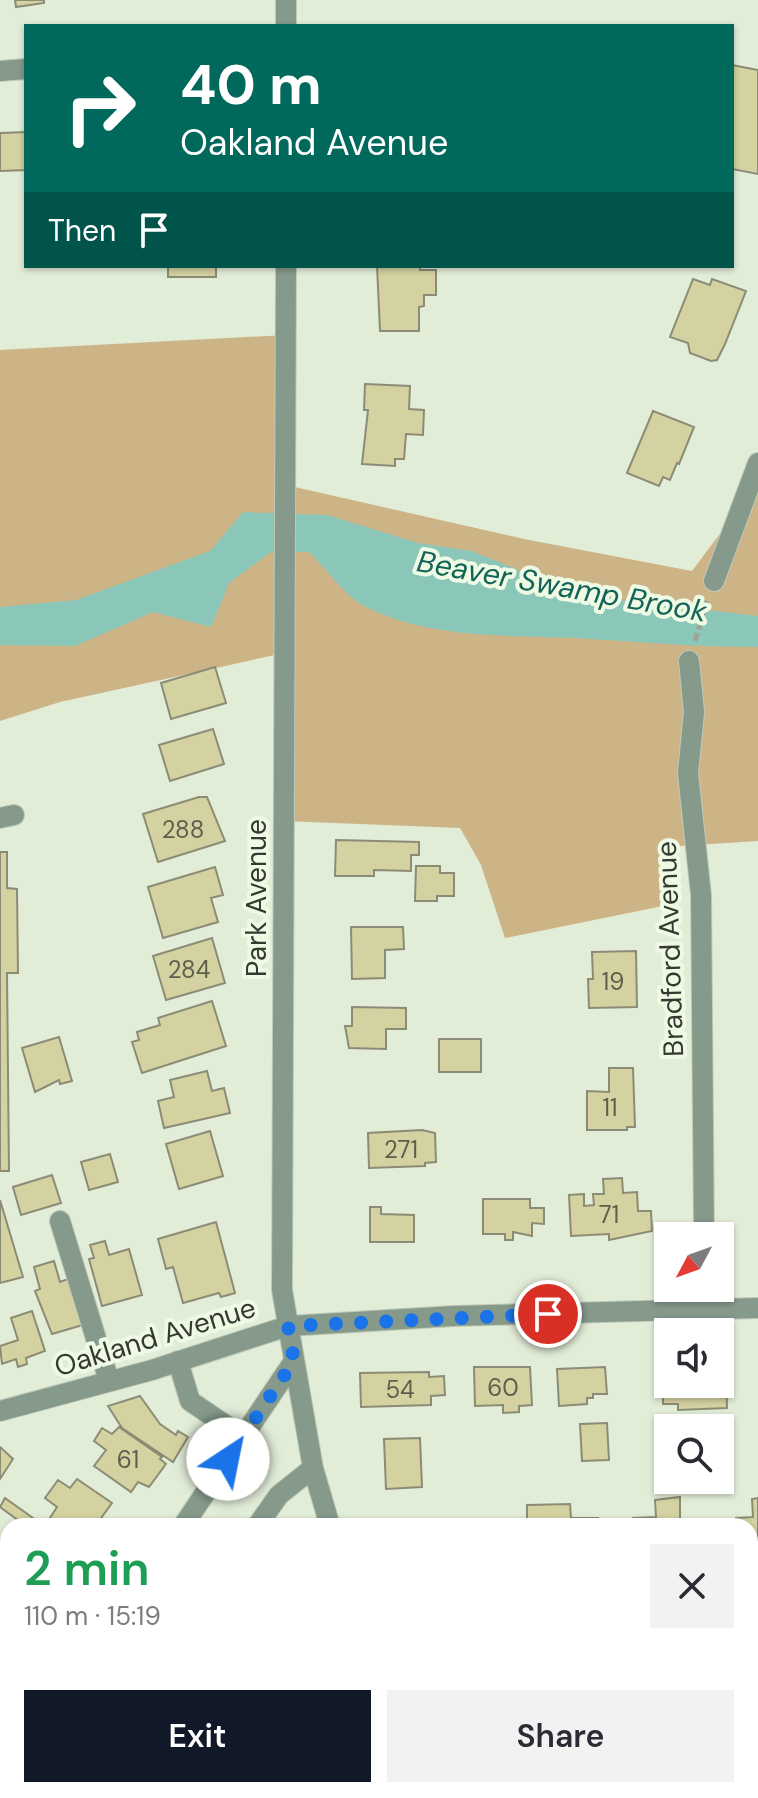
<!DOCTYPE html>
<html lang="en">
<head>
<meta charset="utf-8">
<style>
  body { margin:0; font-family:"DM Sans",sans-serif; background:#f2f2f3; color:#2b2b33; height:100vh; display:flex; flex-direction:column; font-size:30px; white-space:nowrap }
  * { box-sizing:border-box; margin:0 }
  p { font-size:26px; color:#7c7c81 }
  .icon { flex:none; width:44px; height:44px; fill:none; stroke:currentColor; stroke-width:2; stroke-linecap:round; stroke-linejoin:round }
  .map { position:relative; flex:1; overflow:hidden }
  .sheet { position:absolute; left:0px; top:1518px; width:758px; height:280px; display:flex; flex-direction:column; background:#fff; border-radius:24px 24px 0 0; box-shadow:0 2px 6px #0004 }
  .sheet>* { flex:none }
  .guide { position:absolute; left:24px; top:24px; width:710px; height:244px; border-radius:0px; box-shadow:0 2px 6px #0004; background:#00695c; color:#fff; overflow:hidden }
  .needle { width:52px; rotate:229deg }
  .tools { position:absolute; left:654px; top:1222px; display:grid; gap:16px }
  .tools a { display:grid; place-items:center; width:80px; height:80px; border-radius:0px; background:#fff; box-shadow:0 2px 6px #0004; font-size:40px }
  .pin { position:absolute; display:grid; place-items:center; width:68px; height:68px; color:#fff; margin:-34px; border:4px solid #fff; border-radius:50%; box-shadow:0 2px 8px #0007 }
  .me { position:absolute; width:88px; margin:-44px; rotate:34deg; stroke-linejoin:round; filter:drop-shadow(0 0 6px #0008) }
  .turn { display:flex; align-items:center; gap:28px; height:168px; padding:0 24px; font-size:36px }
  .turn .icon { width:104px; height:104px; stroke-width:2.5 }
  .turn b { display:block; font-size:56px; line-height:68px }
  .then { display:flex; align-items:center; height:76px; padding:0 24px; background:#0003; gap:16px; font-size:30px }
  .round { display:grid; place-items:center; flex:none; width:84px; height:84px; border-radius:0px; background:#f2f2f3 }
  .overview { display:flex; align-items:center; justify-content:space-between; height:136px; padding:0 24px }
  h1 { font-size:48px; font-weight:600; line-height:60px; color:#1e9e55 }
  .cta { display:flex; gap:16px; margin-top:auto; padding:16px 24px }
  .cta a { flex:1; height:92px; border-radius:0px; background:#111827; color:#fff; font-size:32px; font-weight:600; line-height:92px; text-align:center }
  .cta a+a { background:#f2f2f3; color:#2b2b33 }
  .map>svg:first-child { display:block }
  .forest { fill:#cdb487 }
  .water { fill:#8ac7b9 }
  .building { fill:#d4d2a0; stroke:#8c8c76; stroke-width:2 }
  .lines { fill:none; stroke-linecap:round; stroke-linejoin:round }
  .minor-casing { stroke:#bfc9b7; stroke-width:22 }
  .path { stroke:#9ca494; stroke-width:5; stroke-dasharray:8 4; stroke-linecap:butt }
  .minor { stroke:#869a8c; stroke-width:20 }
  .route { stroke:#1a73e8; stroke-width:14; stroke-dasharray:0 25.2 }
  .labels { text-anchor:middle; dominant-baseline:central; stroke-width:8; stroke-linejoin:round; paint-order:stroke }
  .number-label { font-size:24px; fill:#5d5f4d }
  .street-label { font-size:28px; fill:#353931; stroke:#effae5 }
  .water-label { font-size:30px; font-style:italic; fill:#136457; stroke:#effae5 }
</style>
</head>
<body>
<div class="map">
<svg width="758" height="1798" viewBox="0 0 758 1798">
  <rect width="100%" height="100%" fill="#e2edd8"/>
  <!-- forest -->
  <path class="forest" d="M286,335v150l238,54 168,32 51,-68 15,-40v378l-79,5 -16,60 -158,32 -24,-73 -21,-37 -176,-7v-168l-224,49 -60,19v-371z
    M425,1790h58l-27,8h-29z
    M528,1790h124v8h-121z"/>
  <!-- water -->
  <path class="water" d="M243,512l84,3 91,28 53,8 80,32 70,17 137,16v31c-61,0 -121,-5 -183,-9 -70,-3 -144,1 -209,-31 -21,-10 -40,-39 -57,-55h-38l-42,31 -18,44 -58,-15 -78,34 -75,-1v-38l76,-7 134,-49z"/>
  <!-- building -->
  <path class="building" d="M15,0h29v3l-28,4z
    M732,65l26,5v104l-26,-5z
    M26,132v38l-26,1v-38z
    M168,266h48v11h-48z
    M377,266h43v4h16v25h-12v11l-5,1v24h-39z
    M693,279l17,6 2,-6 34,12 -21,53 -8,16 -6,1 -21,-8 -2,-10 -18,-6z
    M365,384l45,2 -1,23 15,1 -1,25 -17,-1 -2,25h-9v7l-33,-2 6,-54h-4z
    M653,411l41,16 -15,37 -2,-1 -7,17 -7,-3 -4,9 -32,-13z
    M215,667l11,36 -55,16 -10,-36z
    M213,729l11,35 -54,17 -11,-36z
    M199,797h8l18,44 -67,21 -15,-48z
    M336,840l83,2v13h-8v16l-37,-1v6h-39z
    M0,852h7v36l10,1 1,84h-11l2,198h-9z
    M416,866h24v7h14v23h-17v5h-22z
    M215,867l8,28 -12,3 7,24 -55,16 -15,-51z
    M351,927h52l1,22 -19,1v28l-33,1z
    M212,938l13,45 -59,17 -13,-44z
    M636,951l1,56 -48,1 -1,-29h5l-1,-27z
    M212,1001l14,45 -84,27 -10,-31 7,-2 -2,-8 23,-7 -2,-7z
    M352,1007l54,1v21h-20v20l-37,-1 -4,-22h7z
    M59,1037l13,44 -12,3 -1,-4 -24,12 -13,-44z
    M439,1039h42v33h-42z
    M609,1068h24l2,59h-8v3h-40v-39l22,1z
    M207,1071l5,20 12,-3 6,25 -66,15 -6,-27 16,-4 -4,-17z
    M422,1130l13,3 1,29 -11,1v3l-56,2 -1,-35z
    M210,1131l13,45 -44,13 -13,-45z
    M110,1154l8,28 -29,8 -8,-28z
    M52,1175l9,28 -40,12 -8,-28z
    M622,1178l1,15 14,-1 1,19h13l1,20 -43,9v-6l-38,2 -2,-41 15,-1v12l10,-1 -1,-11h11l-1,-15z
    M483,1199h47v9h14v16l-12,-1v13l-19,-4v8h-8v-6h-22z
    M0,1200l23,77 -23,6z
    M370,1207h11v7l33,1v27h-44z
    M216,1222l19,71 -14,4 -2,-4 -36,10 -10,-36 -7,2 -8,-30z
    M105,1241l4,14 20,-6 13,46 -40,11 -13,-47 5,-1 -4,-13z
    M54,1261l6,21 11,-4 15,46 -34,10 -17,-43 5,-2 -6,-22z
    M32,1311l13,40 -19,7 1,6 -9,3 -2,-8 -14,5 -2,-18 18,-6 -7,-22z
    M474,1367h56l2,38 -13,1v6l-16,1v-8l-28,1z
    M605,1367l2,27h-14v4h-6v6l-28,2 -2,-37z
    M720,1370l6,4 1,34 -49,2v-6h-15v-29h5v9h52z
    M429,1372v5l15,-1 1,19 -14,1v9l-70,2 -1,-34z
    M140,1396l20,28 16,11 2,-4 10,6 -15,25 -51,-34 -14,-22z
    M607,1423l2,37 -27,1 -2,-37z
    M119,1427l43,30 -2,2 6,5 -17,23 -11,-5 -7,10 -37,-26 12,-16 -12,-9 8,-13 10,6z
    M420,1438l2,49 -36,2 -2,-50z
    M0,1447l13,12 -13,20z
    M77,1479l35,24 -13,18 7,5 -60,-2 11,-17 -12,-9 13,-18 12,8z
    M680,1497v27l21,-2v4h-68v-8l23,-1 -1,-17z
    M5,1498l35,25 -2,3h-12l-26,-19z
    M758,1498v51h-8v-23h-14v-8l17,-1 -1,-18z
    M570,1504l1,14h27v8h-71v-21z
    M0,1641l8,6v31l-4,5h-4z
    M755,1705h3v34h-3z
    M55,1790h41l12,8h-58z
    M499,1790h30l6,8h-51l-1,-3z
    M661,1795h29v3h-29z"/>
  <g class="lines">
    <defs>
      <path id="minor" d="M286,0v26
        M0,71l26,-2
        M286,266l-4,1024 31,178 17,58
        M714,581l44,-118
        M689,661l5,51 -6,61 13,122 3,341
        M0,818l14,-3
        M60,1221l49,160
        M178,1361l12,40 53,36
        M0,1411l152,-41 136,-44 166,-10 304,-8
        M183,1526l111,-165
        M257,1526l22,-31 34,-27
        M750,1620l8,-1
        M0,1785l8,-12
        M405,1790l2,8
        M211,1798l6,-8
        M295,1798l5,-8"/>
    </defs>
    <!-- minor casing -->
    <use href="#minor" class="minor-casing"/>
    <!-- path -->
    <path class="path" d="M695,641l12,-40"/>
    <!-- minor -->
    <use href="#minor" class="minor"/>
  </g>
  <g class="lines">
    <!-- route -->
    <path class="route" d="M228,1459l66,-98 -6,-35 260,-12"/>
  </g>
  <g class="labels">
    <!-- number labels -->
    <g class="number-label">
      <text x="183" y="829">288</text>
      <text x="189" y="969">284</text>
      <text x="613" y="981">19</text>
      <text x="610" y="1107">11</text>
      <text x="401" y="1149">271</text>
      <text x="609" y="1214">71</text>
      <text x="503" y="1387">60</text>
      <text x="400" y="1389">54</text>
      <text x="128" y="1459">61</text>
    </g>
    <!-- street labels -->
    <g class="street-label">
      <text transform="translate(256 898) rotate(-90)">Park Avenue</text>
      <text transform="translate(670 949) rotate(-92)">Bradford Avenue</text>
      <text transform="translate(155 1337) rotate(-17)">Oakland Avenue</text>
    </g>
    <!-- water labels -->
    <g class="water-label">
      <text transform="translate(562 586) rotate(10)">Beaver Swamp Brook</text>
    </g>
  </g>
</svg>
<div class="tools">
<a><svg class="needle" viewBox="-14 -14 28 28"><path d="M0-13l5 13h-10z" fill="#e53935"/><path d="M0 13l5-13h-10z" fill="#7c7c81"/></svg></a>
<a><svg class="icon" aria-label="sound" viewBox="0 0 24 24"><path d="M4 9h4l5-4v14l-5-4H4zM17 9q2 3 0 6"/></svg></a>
<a><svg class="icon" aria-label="search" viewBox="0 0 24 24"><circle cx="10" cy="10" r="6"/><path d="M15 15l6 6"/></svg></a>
</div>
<div class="pin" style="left:548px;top:1314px;background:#d93025"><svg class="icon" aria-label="arrive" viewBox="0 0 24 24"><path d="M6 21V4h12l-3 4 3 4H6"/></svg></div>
<svg class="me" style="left:228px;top:1459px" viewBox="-20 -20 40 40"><circle r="19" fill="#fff"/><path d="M0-13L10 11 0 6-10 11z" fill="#1a73e8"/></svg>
<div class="guide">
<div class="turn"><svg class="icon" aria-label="right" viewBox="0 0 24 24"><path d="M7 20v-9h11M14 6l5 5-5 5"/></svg><div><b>40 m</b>Oakland Avenue</div></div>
<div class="then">Then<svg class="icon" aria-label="arrive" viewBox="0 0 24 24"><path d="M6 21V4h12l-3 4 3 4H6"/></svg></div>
</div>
<section class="sheet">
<div class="overview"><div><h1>2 min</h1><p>110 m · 15:19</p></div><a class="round"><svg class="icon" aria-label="close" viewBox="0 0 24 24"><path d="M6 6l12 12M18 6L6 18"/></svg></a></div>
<div class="cta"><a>Exit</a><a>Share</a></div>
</section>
</div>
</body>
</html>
